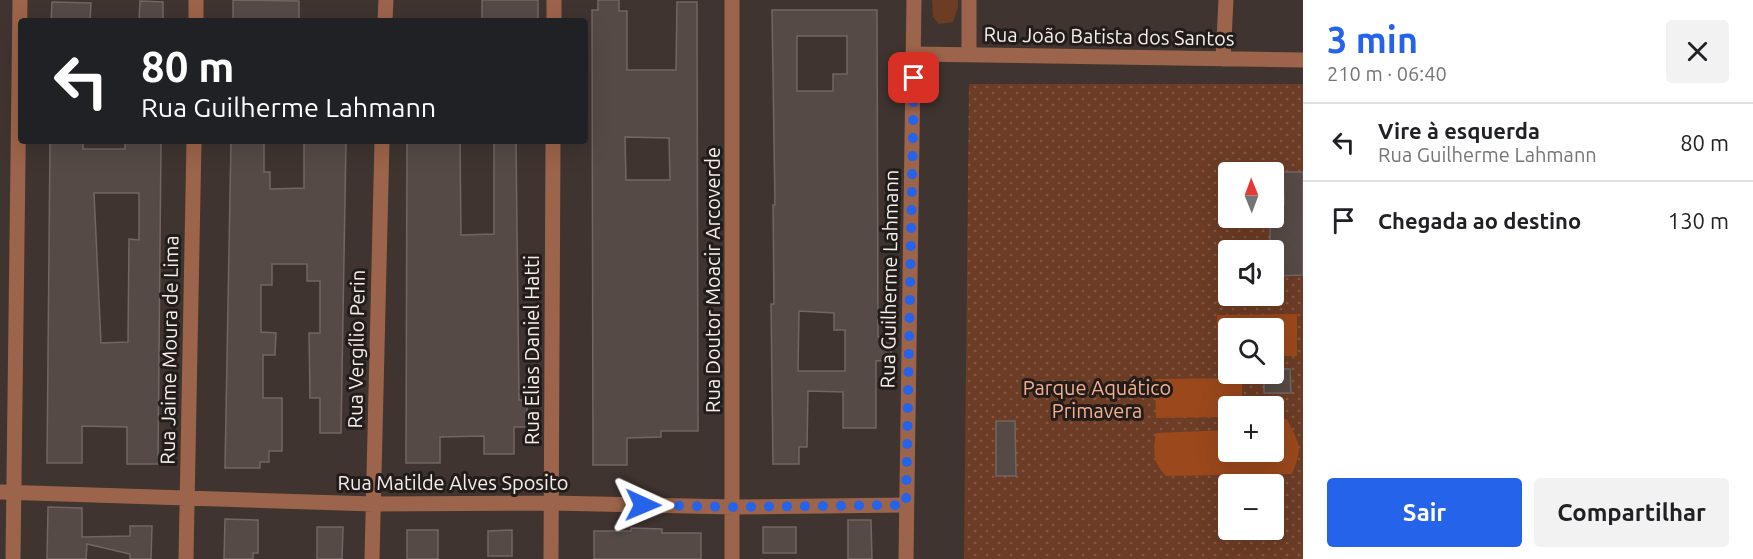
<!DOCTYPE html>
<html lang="pt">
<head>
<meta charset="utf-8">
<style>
  body { margin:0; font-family:Ubuntu,sans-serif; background:#f2f2f2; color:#202124; height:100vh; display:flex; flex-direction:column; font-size:22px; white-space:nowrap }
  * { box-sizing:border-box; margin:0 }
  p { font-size:20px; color:#757577 }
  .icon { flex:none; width:33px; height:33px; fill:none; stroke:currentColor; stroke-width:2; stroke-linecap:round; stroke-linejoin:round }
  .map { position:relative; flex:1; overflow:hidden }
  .drawer { display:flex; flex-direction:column; background:#fff; width:450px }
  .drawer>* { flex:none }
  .hud { position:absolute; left:18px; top:18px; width:570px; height:126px; border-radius:6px; box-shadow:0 6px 24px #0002; background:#202124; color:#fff; overflow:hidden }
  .needle { width:39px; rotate:359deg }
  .controls { position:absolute; left:1218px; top:162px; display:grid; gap:12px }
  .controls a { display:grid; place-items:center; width:66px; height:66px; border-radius:6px; background:#fff; box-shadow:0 6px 24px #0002; font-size:30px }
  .pin { position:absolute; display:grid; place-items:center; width:51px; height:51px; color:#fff; margin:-26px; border-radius:12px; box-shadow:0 3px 9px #0006 }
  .me { position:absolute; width:66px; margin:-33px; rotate:91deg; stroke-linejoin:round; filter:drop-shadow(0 0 4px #0008) }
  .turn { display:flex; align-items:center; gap:21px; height:126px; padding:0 24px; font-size:27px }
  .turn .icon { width:78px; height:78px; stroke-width:2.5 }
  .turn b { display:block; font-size:42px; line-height:51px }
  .round { display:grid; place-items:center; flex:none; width:63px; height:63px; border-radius:6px; background:#f2f2f2 }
  .overview { display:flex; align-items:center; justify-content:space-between; height:102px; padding:0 24px }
  h1 { font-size:36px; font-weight:700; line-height:45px; color:#2563eb }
  .action { display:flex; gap:12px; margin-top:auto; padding:12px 24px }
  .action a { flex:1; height:69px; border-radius:6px; background:#2563eb; color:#fff; font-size:24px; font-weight:700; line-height:69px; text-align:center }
  .action a+a { background:#f2f2f2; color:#202124 }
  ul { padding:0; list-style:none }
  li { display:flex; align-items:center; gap:18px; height:78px; padding:0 24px; border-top:2px solid #e0e0e0 }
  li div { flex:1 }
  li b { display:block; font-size:22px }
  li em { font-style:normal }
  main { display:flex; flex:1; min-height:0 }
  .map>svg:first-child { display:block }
  .grass { fill:#6c3c25 }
  .park { fill:url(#park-dots); fill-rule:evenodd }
  .water { fill:#9b481c }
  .building { fill:#554a45; stroke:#726661; stroke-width:1.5; fill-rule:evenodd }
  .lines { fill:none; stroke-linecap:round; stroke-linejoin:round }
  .minor { stroke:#9c644a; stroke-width:15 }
  .tertiary { stroke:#9c644a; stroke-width:15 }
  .route { stroke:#2563eb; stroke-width:10; stroke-dasharray:0 18 }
  .labels { text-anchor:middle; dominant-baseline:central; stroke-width:6; stroke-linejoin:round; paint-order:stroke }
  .street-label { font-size:20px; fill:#f5eeeb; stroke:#221d1a }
  .park-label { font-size:20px; fill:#f6b091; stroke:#221d1a }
</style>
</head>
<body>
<main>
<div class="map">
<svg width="1303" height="559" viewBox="0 0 1303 559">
  <defs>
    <pattern id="park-dots" width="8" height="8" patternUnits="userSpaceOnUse" patternTransform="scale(1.5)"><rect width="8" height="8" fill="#6c3c25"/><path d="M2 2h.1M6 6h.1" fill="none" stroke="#825845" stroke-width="1.8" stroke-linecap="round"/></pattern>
  </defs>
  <rect width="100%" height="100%" fill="#3f342f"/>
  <!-- grass -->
  <path class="grass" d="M932,0h26v7l-5,15 -14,2 -6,-7z"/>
  <!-- park -->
  <path class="park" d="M969,84h334v475h-339zM1228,172h46v46h-46zM1228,250h46v46h-46zM1228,328h46v46h-46zM1228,406h46v46h-46zM1228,484h46v46h-46z"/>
  <!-- water -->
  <path class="water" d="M1297,314v42h-23v-28h-46v29h-10l-1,-42z
    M1242,378v28h-14v11l-72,1 -1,-39z
    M1274,418l13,1c13,27 16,26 5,55l-126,2c-14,-15 -13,-23 -10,-43l72,-3v22h46z"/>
  <!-- building -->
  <path class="building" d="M233,0l66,1v20h-66z
    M482,0h56v21h-56z
    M598,0h21v11h8v59h49l1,-68h20l1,429h-37v6l-34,1v27h-34l-1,-455h6zM625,137l44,1 1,42h-44z
    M140,1l23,1v19h-24z
    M52,2l39,1 -1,18h-39z
    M772,10h105l1,327h13v23l-15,1v67h-33v-36l-35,-1 -1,56h-8v17h-26l-2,-160h3l-1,-99h2zM797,36h50v38h-14v17h-36zM799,311l35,2v17h11v41h-47z
    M50,141h33v8h42v-8h36l-3,323h-31v-37l-45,-1v37h-35zM94,193h45v47l-10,-1 -1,103 -27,1z
    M231,141h33v31h6v17l34,-1v-47h42l-5,292h-21v-35h-10l-1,-65h11v-52h-13v-17h-35v21h-11v47l15,1 -1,22h-12v43h19v53h-13v11h-9v6h-35z
    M407,141h53l1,94 33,-1v-93h22l3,259h8v27h-13v27h-30v-18l-44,1v26h-34z
    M1283,172h20v103l-29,1v-26h-4v-32h4v-14h10z
    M1274,369h16l1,24h-27v-19h10z
    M996,421h19l1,55h-20z
    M48,507l34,1v29l48,-1v-10h22l-1,33h-21v-5l-43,-10 -1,15h-39z
    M225,519l33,1v33h-5v6h-29z
    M848,520h23l1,39h-24z
    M317,527h26l-1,32h-25z
    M763,527h33v26h-33z
    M631,528l31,1v4h39v26h-107v-28h37z
    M407,530h31v29h-31z
    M512,530v26h-24v-25z"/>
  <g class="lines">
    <!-- minor -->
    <path class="minor" d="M732,0v559
      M196,21v-21
      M385,21l1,-21
      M554,21v-21
      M914,54l389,6
      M1223,59l3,-59
      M0,492l373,12 179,-1 181,4 173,-2
      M13,559l7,-559
      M186,559l8,-418
      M372,559l10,-418
      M551,559l2,-418"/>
    <!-- tertiary -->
    <path class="tertiary" d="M969,0v54
      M906,559l8,-559"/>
  </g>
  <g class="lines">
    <!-- route -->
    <path class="route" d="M643,505l90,2 173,-2 8,-427"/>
  </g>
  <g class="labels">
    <!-- street labels -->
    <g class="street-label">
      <text transform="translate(1109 36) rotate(1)">Rua João Batista dos Santos</text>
      <text transform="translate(889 279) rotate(-89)">Rua Guilherme Lahmann</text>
      <text transform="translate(712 280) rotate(-90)">Rua Doutor Moacir Arcoverde</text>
      <text transform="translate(356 349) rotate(-89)">Rua Vergílio Perin</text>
      <text transform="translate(169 350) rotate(-89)">Rua Jaime Moura de Lima</text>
      <text transform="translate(531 350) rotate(-90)">Rua Elias Daniel Hatti</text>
      <text x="453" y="482">Rua Matilde Alves Sposito</text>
    </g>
    <!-- park labels -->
    <g class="park-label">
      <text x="1097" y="387">Parque Aquático<tspan x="1097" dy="23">Primavera</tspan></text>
    </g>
  </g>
</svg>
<div class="controls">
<a><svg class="needle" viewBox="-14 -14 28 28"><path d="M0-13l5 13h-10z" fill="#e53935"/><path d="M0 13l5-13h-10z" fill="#757577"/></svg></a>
<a><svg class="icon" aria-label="sound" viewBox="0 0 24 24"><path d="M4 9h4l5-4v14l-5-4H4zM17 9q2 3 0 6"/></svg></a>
<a><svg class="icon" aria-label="search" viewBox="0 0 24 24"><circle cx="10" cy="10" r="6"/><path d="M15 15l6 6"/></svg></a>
<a>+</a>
<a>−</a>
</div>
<div class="pin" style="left:914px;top:78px;background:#d93025"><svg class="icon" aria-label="arrive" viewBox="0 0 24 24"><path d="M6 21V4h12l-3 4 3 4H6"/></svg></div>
<svg class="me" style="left:643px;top:505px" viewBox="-20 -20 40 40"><path d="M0-17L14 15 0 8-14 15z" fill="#2563eb" stroke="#fff" stroke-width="4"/></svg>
<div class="hud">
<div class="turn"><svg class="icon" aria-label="left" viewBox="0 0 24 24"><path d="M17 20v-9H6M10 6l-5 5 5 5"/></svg><div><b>80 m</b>Rua Guilherme Lahmann</div></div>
</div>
</div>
<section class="drawer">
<div class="overview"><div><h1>3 min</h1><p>210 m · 06:40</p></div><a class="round"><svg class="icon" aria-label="close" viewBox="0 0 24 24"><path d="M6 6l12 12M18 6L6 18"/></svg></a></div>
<ul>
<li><svg class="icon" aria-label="left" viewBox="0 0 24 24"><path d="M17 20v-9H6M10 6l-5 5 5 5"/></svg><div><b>Vire à esquerda</b><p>Rua Guilherme Lahmann</p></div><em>80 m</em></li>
<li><svg class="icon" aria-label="arrive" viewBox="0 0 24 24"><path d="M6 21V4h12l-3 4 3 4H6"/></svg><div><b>Chegada ao destino</b></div><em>130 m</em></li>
</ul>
<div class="action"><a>Sair</a><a>Compartilhar</a></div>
</section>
</main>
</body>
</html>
